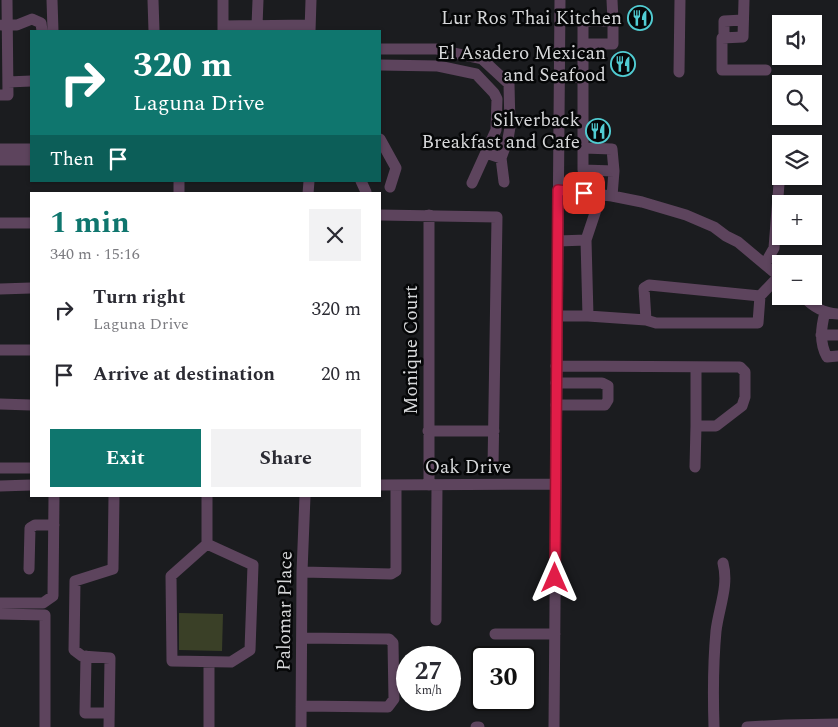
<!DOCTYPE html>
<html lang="en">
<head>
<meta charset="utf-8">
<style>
  body { margin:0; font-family:Spectral,serif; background:#f2f2f3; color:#2b2b33; height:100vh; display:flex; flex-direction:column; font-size:19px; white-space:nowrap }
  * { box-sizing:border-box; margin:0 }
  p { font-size:16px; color:#7c7c81 }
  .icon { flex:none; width:28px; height:28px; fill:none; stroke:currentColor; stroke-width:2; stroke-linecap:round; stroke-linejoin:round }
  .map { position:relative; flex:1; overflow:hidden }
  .details { position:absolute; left:30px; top:192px; width:351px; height:305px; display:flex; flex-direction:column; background:#fff; border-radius:0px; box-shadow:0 1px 4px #0004 }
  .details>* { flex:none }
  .banner { position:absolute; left:30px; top:30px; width:351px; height:152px; border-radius:0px; box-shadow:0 1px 4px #0004; background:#0f766e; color:#fff; overflow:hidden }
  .controls { position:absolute; left:772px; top:15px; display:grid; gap:10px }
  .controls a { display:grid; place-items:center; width:50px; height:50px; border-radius:0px; background:#fff; box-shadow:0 1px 4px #0004; font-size:25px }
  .speed { position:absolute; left:396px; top:646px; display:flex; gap:10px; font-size:25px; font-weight:700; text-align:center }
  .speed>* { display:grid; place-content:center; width:65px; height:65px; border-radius:50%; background:#fff; box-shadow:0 1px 4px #0004; line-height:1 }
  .speed small { font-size:12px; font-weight:400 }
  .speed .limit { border:2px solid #111; border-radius:8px; background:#fff; color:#111 }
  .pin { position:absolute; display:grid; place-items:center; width:42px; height:42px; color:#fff; margin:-21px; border-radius:10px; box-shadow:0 2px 8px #0006 }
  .me { position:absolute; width:55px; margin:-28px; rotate:0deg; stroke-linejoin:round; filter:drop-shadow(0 0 4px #0008) }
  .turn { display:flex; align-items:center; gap:18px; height:105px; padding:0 20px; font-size:22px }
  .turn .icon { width:65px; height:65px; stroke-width:2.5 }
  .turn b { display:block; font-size:35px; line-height:42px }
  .then { display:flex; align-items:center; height:48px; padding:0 20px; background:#0003; gap:10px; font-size:19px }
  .round { display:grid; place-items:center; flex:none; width:52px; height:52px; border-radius:0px; background:#f2f2f3 }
  .head { display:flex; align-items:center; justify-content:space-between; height:85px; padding:0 20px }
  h1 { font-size:30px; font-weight:700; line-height:38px; color:#0f766e }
  .primary-button { display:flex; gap:10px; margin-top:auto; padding:10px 20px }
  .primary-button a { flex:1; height:58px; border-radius:0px; background:#0f766e; color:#fff; font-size:20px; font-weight:700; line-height:58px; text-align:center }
  .primary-button a+a { background:#f2f2f3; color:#2b2b33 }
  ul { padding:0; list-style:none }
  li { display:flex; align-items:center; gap:15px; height:65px; padding:0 20px }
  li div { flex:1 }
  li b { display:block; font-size:19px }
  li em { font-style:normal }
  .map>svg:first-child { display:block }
  .green { fill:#3a4027 }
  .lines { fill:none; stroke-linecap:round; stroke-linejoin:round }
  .minor { stroke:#5d445d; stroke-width:11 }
  .route-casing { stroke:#92132f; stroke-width:12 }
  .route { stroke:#e11d48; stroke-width:9 }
  .labels { text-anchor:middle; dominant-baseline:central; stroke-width:5; stroke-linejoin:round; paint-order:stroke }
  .poi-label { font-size:19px; fill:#d6d7d9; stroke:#060708; text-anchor:end }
  .street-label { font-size:19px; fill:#d6d7d9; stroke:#060708 }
</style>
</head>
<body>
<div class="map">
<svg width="838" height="727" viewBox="0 0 838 727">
  <rect width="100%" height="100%" fill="#1b1c1f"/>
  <!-- green -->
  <path class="green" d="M179,613l44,1 -1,37 -43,-1z"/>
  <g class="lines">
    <!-- minor -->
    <path class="minor" d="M52,0l1,31
      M153,0l1,31
      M223,0v26
      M612,0l1,21
      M744,0l-1,37 -21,1v32h44
      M2,25h15l15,-6 9,4 1,8
      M257,26l1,-26
      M223,31v-5l87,-1
      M310,31l1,-31
      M724,38v-17l19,-1
      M584,44h29v-23h-30v149l31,1 -2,25
      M380,49h56l46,10 27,25 1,43 -2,12 -7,19 -15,-5
      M380,65l58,1 38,8 18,19 3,6 -1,31 -24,53
      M679,72l1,-72
      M559,76l24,2
      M8,82l23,-1
      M0,95h8l-1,-95
      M380,139l16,29 -6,19
      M584,148l28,1 2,22
      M0,149h31
      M501,158l3,24
      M0,160h31
      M361,181l5,11
      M558,190l54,6 30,6 44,13 28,12 12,9 12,6 43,36
      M179,194v-13
      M308,194l1,-13
      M380,215l117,2 -4,250
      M0,223h31
      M586,240l2,76
      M558,241l28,-1 15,-45
      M765,264l9,-16 6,-77
      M0,289l31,-1
      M760,296l-111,-11 -5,3 2,32 10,3h102l2,-27 19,-20
      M803,296c10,11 20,17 35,18
      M825,312c-4,16 -6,30 2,45l11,-1
      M557,316h31l58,4
      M821,335h17
      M0,350h31
      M556,366l184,1 5,5v25l-3,9 -26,20h-20v-59
      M0,404l31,1
      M556,405h49l3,-5v-14l-6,-3h-46
      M428,431h66
      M695,467l1,-41
      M0,468h31
      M380,485l175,-1
      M429,485v-270
      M0,486l31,-1
      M207,496v48l-36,32 1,85 59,1 19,-12 3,-85 -46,-21
      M29,569l1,-41 5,-3h19
      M302,572l89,2 5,-3v-86
      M0,603h43l10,-7 1,-100
      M0,614l45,1v112
      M436,620l1,-135
      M495,634h60
      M86,656l-1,57h24
      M209,662v65
      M301,706l87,1 6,-8 -1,-56 -4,-4 -87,-1
      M109,727l1,-69 -28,-2 -8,-6 1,-69 38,-12 1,-73
      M301,727l1,-155 3,-76
      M476,727h3
      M554,727l6,-727
      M714,727c-1,-32 -1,-64 2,-96 3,-24 13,-45 7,-68
      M747,727l38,-2 53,-1"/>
  </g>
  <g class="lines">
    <defs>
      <path id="route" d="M555,578l3,-388 26,3"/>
    </defs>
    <!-- route casing -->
    <use href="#route" class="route-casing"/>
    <!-- route -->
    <use href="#route" class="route"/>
  </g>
  <!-- icons -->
  <defs>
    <symbol id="restaurant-ring" viewBox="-11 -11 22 22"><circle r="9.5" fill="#060708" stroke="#51ccd2" stroke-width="1.5"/><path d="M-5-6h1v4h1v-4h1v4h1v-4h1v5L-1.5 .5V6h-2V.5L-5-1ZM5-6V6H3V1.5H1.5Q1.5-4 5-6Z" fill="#51ccd2"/></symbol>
  </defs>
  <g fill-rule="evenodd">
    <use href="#restaurant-ring" x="626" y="4" width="28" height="28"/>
    <use href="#restaurant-ring" x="609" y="50" width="28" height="28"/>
    <use href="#restaurant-ring" x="584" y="117" width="28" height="28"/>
  </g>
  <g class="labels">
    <!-- poi labels -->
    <g class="poi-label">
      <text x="622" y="18">Lur Ros Thai Kitchen</text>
      <text x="606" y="53">El Asadero Mexican<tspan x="606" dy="22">and Seafood</tspan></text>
      <text x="580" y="120">Silverback<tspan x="580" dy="22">Breakfast and Cafe</tspan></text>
    </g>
    <!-- street labels -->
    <g class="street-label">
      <text transform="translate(411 350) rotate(-90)">Monique Court</text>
      <text x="468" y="467">Oak Drive</text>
      <text transform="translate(285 611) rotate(-89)">Palomar Place</text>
    </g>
  </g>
</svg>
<div class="controls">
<a><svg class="icon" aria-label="sound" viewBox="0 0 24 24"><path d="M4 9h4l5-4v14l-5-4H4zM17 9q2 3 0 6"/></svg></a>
<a><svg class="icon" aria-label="search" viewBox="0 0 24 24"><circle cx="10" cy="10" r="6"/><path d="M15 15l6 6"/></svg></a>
<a><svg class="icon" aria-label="layers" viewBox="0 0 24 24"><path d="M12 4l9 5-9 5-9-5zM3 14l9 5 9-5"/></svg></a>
<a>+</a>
<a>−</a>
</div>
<div class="speed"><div>27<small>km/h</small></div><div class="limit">30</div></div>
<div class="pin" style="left:584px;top:193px;background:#d93025"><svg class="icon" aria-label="arrive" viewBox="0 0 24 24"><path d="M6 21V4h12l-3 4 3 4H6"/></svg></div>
<svg class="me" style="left:555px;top:578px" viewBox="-20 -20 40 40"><path d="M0-17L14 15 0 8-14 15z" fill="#e11d48" stroke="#fff" stroke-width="4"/></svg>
<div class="banner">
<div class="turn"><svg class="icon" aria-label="right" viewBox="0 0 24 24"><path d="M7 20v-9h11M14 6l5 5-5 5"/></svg><div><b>320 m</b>Laguna Drive</div></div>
<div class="then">Then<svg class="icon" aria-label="arrive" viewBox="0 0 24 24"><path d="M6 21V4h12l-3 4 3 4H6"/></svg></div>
</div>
<section class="details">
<div class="head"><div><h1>1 min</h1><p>340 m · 15:16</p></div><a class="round"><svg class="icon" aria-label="close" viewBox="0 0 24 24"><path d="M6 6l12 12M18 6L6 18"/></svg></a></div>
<ul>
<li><svg class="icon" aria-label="right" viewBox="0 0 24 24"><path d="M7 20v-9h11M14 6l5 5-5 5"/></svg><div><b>Turn right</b><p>Laguna Drive</p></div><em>320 m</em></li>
<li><svg class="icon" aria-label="arrive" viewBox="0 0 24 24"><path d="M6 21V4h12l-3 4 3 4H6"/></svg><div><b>Arrive at destination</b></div><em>20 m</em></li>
</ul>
<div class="primary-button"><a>Exit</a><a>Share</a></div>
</section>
</div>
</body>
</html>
